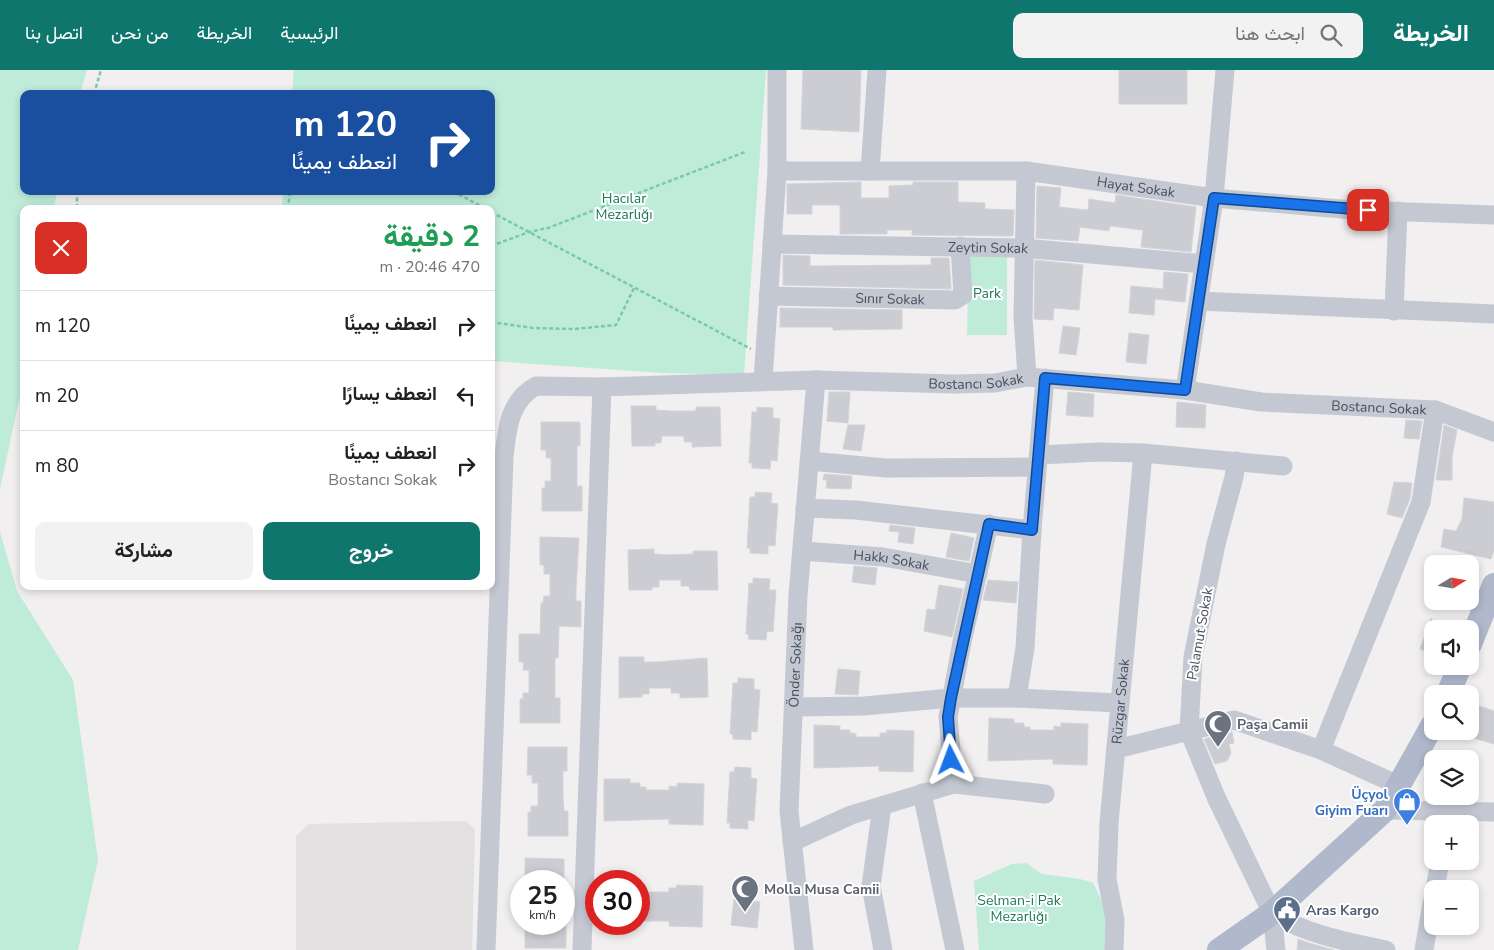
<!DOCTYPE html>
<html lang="ar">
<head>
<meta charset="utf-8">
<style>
  body { margin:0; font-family:"Nunito Sans",Vazirmatn,sans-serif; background:#f2f2f2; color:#202124; direction:rtl; height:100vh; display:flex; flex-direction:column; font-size:19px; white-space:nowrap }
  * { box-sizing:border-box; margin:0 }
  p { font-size:16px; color:#757577 }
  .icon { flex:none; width:28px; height:28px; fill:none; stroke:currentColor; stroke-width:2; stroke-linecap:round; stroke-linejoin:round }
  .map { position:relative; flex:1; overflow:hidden; direction:ltr }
  .side { position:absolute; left:20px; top:135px; width:475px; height:385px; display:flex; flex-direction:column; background:#fff; border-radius:10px; box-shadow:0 2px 8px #0003; direction:rtl }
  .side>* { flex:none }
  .guide { position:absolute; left:20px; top:20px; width:475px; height:105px; border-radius:10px; box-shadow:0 2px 8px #0003; direction:rtl; background:#1a4fa0; color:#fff; overflow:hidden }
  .needle { width:32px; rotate:79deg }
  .buttons { position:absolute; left:1424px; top:485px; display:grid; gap:10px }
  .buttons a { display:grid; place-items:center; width:55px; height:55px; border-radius:10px; background:#fff; box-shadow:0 2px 8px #0003; font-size:25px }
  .speed { position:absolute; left:510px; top:800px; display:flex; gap:10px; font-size:25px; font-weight:700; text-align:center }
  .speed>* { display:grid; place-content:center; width:65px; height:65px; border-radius:50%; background:#fff; box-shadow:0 2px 8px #0003; line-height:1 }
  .speed small { font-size:12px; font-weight:400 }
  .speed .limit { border:8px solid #d22; background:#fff; color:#111 }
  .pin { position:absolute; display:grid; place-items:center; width:42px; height:42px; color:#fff; margin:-21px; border-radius:10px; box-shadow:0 2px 8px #0006 }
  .me { position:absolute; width:55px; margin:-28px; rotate:357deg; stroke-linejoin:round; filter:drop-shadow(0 0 4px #0008) }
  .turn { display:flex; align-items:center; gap:18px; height:105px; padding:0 15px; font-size:22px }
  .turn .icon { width:65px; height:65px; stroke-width:2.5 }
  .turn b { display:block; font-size:35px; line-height:42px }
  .round { display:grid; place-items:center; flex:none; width:52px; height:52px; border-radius:10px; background:#f2f2f2 }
  .head { display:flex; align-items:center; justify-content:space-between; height:85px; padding:0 15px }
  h1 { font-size:30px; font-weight:700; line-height:38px; color:#1e9e55 }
  .button { display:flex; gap:10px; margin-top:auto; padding:10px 15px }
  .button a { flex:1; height:58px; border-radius:10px; background:#0f766e; color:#fff; font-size:20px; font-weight:700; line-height:58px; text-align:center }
  .button a+a { background:#f2f2f2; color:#202124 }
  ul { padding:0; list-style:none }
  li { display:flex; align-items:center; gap:15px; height:70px; padding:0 15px; border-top:1px solid #e0e0e0 }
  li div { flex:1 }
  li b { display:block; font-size:19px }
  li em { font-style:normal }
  header { display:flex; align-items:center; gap:30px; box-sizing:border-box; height:70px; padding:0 25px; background:#0f766e; color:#fff }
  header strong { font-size:24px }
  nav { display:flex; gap:28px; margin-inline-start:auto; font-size:18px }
  .search { width:350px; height:45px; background:#f2f2f2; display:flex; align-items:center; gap:12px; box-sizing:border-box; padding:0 18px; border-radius:10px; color:#757577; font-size:19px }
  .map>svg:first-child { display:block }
  .education { fill:#e2e0e0 }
  .green { fill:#bfecd9 }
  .building { fill:#cccdd3; stroke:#d3d3da }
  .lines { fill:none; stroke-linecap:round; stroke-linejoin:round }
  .path { stroke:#79c8b1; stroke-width:2.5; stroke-dasharray:4 2.5; stroke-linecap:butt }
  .minor { stroke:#c3c8d3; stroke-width:19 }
  .major { stroke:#b0b8cc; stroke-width:24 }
  .route-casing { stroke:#114b97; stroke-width:12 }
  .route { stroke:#1a73e8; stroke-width:9 }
  .labels { text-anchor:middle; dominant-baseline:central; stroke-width:4; stroke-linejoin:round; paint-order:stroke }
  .street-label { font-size:14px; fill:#484e5b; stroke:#fff }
  .park-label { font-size:14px; fill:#1d785c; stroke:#fff }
  .worship-label { font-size:14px; font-weight:bold; fill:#5b616d; stroke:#fff; text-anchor:start }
  .shop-label { font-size:14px; font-weight:bold; fill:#366cbe; stroke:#fff; text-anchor:end }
  .service-label { font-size:14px; font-weight:bold; fill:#4e5e75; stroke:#fff; text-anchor:start }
</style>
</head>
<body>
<header>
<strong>الخريطة</strong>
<div class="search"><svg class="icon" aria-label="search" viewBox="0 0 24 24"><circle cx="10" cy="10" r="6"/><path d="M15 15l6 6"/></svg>ابحث هنا</div>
<nav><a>الرئيسية</a><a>الخريطة</a><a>من نحن</a><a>اتصل بنا</a></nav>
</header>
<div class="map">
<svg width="1494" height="880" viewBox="0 0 1494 880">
  <rect width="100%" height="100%" fill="#f1efef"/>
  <!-- education -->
  <path class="education" d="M466,751l9,9 -3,120h-176v-114l13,-12z"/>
  <!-- green -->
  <path class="green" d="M0,0h87l-7,24h-56v97h33l-3,18h-30v168l-24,112z
    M294,0h472l-22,305 -81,-2 -172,-12v-152h-209l1,-18h208v-97h-199z
    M969,181h38v84h-40z
    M0,462l17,59 56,89 25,180 -20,90h-78z
    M1026,793l16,11 38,5 13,4 17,34 -2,33h-129l-5,-69 38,-17z"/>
  <!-- building -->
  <path class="building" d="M803,0h58l-2,62 -58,-3z
    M1119,0h68v34h-68z
    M861,112v16h28v-12l24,-1v-3h45v20l27,1v6l29,1 -1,26 -101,-1v-5h-25v4h-47v-29h-28v9h-25v-30z
    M1037,116l24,2 -2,19 29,3 1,-11 26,4 1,-8 80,12 -5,45 -50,-5 2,-17 -33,-4 -1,5 -29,-4 -2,14 -42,-3z
    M783,185l27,1v10l121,-1v-7h18l2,31 -168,-4z
    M1035,190l48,5 -4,45 -25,-2 -1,12 -19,-1z
    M1164,202l24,2 -3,28 -30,-3 -1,16 -25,-2 2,-27 32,3z
    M780,238l122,2v19l-69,1v-3h-53z
    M1063,256l17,2 -4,27 -17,-2z
    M1129,263l20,2 -3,29 -20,-2z
    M829,322h21l-2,31 -21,-2z
    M1068,322l26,2 -1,23 -27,-2z
    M1177,332l29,3 -1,23 -29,-1z
    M631,336h25v4l13,1h27v-4h24l1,39 -29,1v-5h-8v-6h-22l-1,7h-6v3h-23z
    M757,337l16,1v10l7,1 -3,42 -6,-1 -1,9 -18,-1v-5h-3l3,-51h5z
    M1406,350l16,1 -3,18 -15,-1z
    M541,352h39v24h-3v40h5v25h-40v-23h3v-7h6v-23h-5v-8h-5z
    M848,355h17l-4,26 -18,-2z
    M1444,355l13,5 -5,27v23h-16z
    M824,404l28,2 -1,13 -25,-1 1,-8h-4z
    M1394,412l18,1 -2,16 -8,19 -15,-4z
    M755,422l17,1 -1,10 7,1 -3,42 -7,-1v9l-18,-1v-5h-3l3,-51h5z
    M1464,428l30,4v49l-3,8 -50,-12 3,-18 12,2 6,-12z
    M890,455l25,3 -2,16 -15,-2 1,-10 -10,-1z
    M951,463l23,5 -5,23 -23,-4z
    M540,467l39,1 -3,51v12h5v26l-22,-1 -1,32h-3v40h5v25h-40v-24h3v-6h6v-23h-6l1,-8h-5v-28h21l1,-31h2l1,-7h6v-22h-6v-9h-4z
    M654,479v5l12,1 27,-1v-3h24l1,39h-28l-1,-4h-8v-6h-22v7h-7v3h-23l-1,-40z
    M854,496l23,2 -2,17 -23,-3z
    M753,508l17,1 -1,11h7l-3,42 -6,-1 -1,9 -18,-1 1,-5h-3l3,-51 4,1z
    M988,510l30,2 -2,21 -33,-3z
    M939,515l24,4 -11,48 -28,-6 3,-22 8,1z
    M1431,548l1,1v35l-12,-5z
    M619,587h25v5h12l51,-4 1,39 -28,1v-5h-9v-5h-22v6h-7v3l-23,1z
    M838,599l22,2 -2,24 -23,-1z
    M738,608l16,1v10l6,1 -3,42 -6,-1v9l-18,-1v-5h-3l3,-51h5z
    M1470,633l24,8v33l-24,-7z
    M989,648l25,1v4h10v4h6v3h24v-4l7,1v-4l27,1 -1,41 -34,-1v-5l-65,2z
    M814,655l26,1v4h10v3l6,1v3h24v-4h7v-3l27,1 -1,41 -34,-1v-5l-65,2z
    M1232,662l2,11 -5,1 2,9 -4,8 -12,3 -11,-25z
    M528,677h39v24h-4v27l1,13h4v25h-40v-24l3,1v-7h7v-23h-6v-8h-5z
    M735,697l16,1v10l6,1 -3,42 -6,-1v9l-18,-1v-5h-3l3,-51h4z
    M604,709h26v4h10v4h6v3h23v-4l8,1v-4l27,1 -1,41 -34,-1v-5l-65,2z
    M525,788l39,1v22h-39z
    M677,815l26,1 -1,41 -33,-1v-5h-30v-29h30v-4h7z
    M734,829l26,3 -3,26 -26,-3z
    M525,854h41v24h-41z
    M1298,869l11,4 25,7h-37z"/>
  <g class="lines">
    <!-- path -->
    <path class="path" d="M94,24l7,-24
      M77,121v18
      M453,121l33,18
      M288,139l2,-18
      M491,142l260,137
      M491,176l38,-14 19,-4 197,-76
      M491,252l42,6 41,1 42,-4 18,-37"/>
    <!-- minor -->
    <g class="minor">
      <path id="s1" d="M777,101h249l188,27 139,12 141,5"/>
      <path d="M870,101l7,-101"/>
      <path d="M1026,101l-3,146 4,60"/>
      <path id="s2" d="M772,174l251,4 181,16"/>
      <path id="s3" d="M768,226l187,4 8,-5 -3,-49"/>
      <path d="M1199,231l295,13"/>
      <path d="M1394,241l4,-100"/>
      <path d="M763,311l14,-210v-101"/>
      <path d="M1185,320l29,-192 11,-128"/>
      <path d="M1039,385l59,-3 45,1 140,13"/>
      <path d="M810,391l76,7 151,-1"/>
      <path d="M1236,391l-2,16 -18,67 -23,113 -4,74 27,66 56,116 4,37"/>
      <path d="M805,438l51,2 176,20"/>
      <path id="s4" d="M803,481l80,6 95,17"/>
      <path d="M1017,628l8,-50 7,-118 13,-152"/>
      <path d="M794,637l70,-1 87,-8h66l102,5"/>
      <path d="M1116,679l118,-29 87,30 77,35"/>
      <path d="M1321,680l100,-248 14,-92"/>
      <path d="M954,714l-6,-67 14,-75 27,-118"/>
      <path d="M922,723l33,157"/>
      <path d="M882,736l-11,80 12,64"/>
      <path d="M1385,740l109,2"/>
      <path d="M792,772l59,-27 103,-31 91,10"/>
      <path d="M1435,819l5,-28"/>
      <path d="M1272,843c33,21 75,29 114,37"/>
      <path id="s5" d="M486,880l18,-493c3,-28 5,-56 32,-71l66,1 214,-7 137,4 42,-1 32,-6 158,13 76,12 174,8 59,22"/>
      <path d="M582,880l20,-563"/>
      <path id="s6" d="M804,880l-15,-139 9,-216 18,-215"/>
      <path id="s7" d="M1114,880l1,-30 -8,-41 2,-56 34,-370"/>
      <path d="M1424,880l8,-47"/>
    </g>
    <!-- major -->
    <path class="major" d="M1470,574l24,-59
      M1448,624l12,-28
      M1219,880l53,-37 113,-103 47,-84"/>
  </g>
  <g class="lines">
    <defs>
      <path id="route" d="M951,690l-3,-43 3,-19 38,-174 43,6 13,-152 140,12 29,-192 154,12"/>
    </defs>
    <!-- route casing -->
    <use href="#route" class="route-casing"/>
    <!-- route -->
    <use href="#route" class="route"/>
  </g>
  <!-- icons -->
  <defs>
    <symbol id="mosque-pin" viewBox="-11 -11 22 30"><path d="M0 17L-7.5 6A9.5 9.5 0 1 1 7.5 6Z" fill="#6b7280" stroke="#fff"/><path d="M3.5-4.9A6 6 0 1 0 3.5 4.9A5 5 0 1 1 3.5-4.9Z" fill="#fff"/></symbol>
    <symbol id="shop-pin" viewBox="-11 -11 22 30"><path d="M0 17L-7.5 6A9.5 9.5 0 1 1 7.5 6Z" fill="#3f7fe0" stroke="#fff"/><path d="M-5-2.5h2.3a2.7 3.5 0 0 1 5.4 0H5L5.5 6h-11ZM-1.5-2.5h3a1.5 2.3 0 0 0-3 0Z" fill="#fff"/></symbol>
    <symbol id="civic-pin" viewBox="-11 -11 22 30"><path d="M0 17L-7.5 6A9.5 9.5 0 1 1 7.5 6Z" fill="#5c6f8a" stroke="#fff"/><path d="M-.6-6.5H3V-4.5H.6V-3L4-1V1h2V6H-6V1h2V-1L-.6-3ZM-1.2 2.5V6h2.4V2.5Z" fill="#fff"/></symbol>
  </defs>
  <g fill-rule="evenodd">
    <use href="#mosque-pin" x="1202" y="638" width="32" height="43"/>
    <use href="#shop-pin" x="1391" y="716" width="32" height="43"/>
    <use href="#mosque-pin" x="729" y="803" width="32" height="43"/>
    <use href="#civic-pin" x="1271" y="824" width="32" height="43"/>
  </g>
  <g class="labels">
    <!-- street labels -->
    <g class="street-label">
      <text stroke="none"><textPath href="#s1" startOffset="360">Hayat Sokak</textPath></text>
      <text stroke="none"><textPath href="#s2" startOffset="216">Zeytin Sokak</textPath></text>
      <text stroke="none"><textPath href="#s3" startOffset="122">Sınır Sokak</textPath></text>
      <text stroke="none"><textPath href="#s5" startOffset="1015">Bostancı Sokak</textPath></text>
      <text stroke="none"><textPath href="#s5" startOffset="1420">Bostancı Sokak</textPath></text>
      <text stroke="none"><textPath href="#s4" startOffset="89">Hakkı Sokak</textPath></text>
      <text transform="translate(1200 564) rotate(-80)">Palamut Sokak</text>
      <text stroke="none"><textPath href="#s6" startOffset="286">Önder Sokağı</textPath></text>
      <text stroke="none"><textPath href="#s7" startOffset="250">Rüzgar Sokak</textPath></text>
    </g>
    <!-- park labels -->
    <g class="park-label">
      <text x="624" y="128">Hacılar<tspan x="624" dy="16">Mezarlığı</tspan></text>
      <text x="987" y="223">Park</text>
      <text x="1019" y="830">Selman-i Pak<tspan x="1019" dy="16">Mezarlığı</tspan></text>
    </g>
    <!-- worship labels -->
    <g class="worship-label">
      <text x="1237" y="654">Paşa Camii</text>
      <text x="764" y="819">Molla Musa Camii</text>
    </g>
    <!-- shop labels -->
    <g class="shop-label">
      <text x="1388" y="724">Üçyol<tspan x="1388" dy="16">Giyim Fuarı</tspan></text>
    </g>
    <!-- service labels -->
    <g class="service-label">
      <text x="1306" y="840">Aras Kargo</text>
    </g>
  </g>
</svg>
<div class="buttons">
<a><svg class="needle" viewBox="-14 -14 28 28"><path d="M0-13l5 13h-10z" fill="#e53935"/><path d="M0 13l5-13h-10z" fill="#757577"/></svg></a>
<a><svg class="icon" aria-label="sound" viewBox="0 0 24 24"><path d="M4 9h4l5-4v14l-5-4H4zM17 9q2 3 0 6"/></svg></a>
<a><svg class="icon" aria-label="search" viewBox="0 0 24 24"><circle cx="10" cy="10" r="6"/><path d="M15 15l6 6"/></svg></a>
<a><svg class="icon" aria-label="layers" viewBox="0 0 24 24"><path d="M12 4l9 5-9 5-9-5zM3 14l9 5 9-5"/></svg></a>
<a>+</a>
<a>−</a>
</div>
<div class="speed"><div>25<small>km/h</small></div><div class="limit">30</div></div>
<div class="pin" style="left:1368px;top:140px;background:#d93025"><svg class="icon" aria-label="arrive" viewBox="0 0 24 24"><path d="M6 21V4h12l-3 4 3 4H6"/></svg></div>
<svg class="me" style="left:951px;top:690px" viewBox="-20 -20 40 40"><path d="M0-17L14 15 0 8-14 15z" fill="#1a73e8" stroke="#fff" stroke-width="4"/></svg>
<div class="guide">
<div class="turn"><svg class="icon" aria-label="right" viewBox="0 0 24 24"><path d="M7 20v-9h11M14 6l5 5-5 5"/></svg><div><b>120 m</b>انعطف يمينًا</div></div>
</div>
<section class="side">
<div class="head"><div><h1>2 دقيقة</h1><p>470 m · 20:46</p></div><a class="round" style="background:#d93025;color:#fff"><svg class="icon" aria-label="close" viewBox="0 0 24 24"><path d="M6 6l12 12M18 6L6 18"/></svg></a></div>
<ul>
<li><svg class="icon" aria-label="right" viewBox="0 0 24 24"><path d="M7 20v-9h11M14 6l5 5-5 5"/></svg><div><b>انعطف يمينًا</b></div><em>120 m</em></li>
<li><svg class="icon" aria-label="left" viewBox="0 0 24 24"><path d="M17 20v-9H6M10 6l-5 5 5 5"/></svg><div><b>انعطف يسارًا</b></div><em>20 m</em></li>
<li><svg class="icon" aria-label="right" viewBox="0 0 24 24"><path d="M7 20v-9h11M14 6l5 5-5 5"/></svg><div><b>انعطف يمينًا</b><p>Bostancı Sokak</p></div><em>80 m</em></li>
</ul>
<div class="button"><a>خروج</a><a>مشاركة</a></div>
</section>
</div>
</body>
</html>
